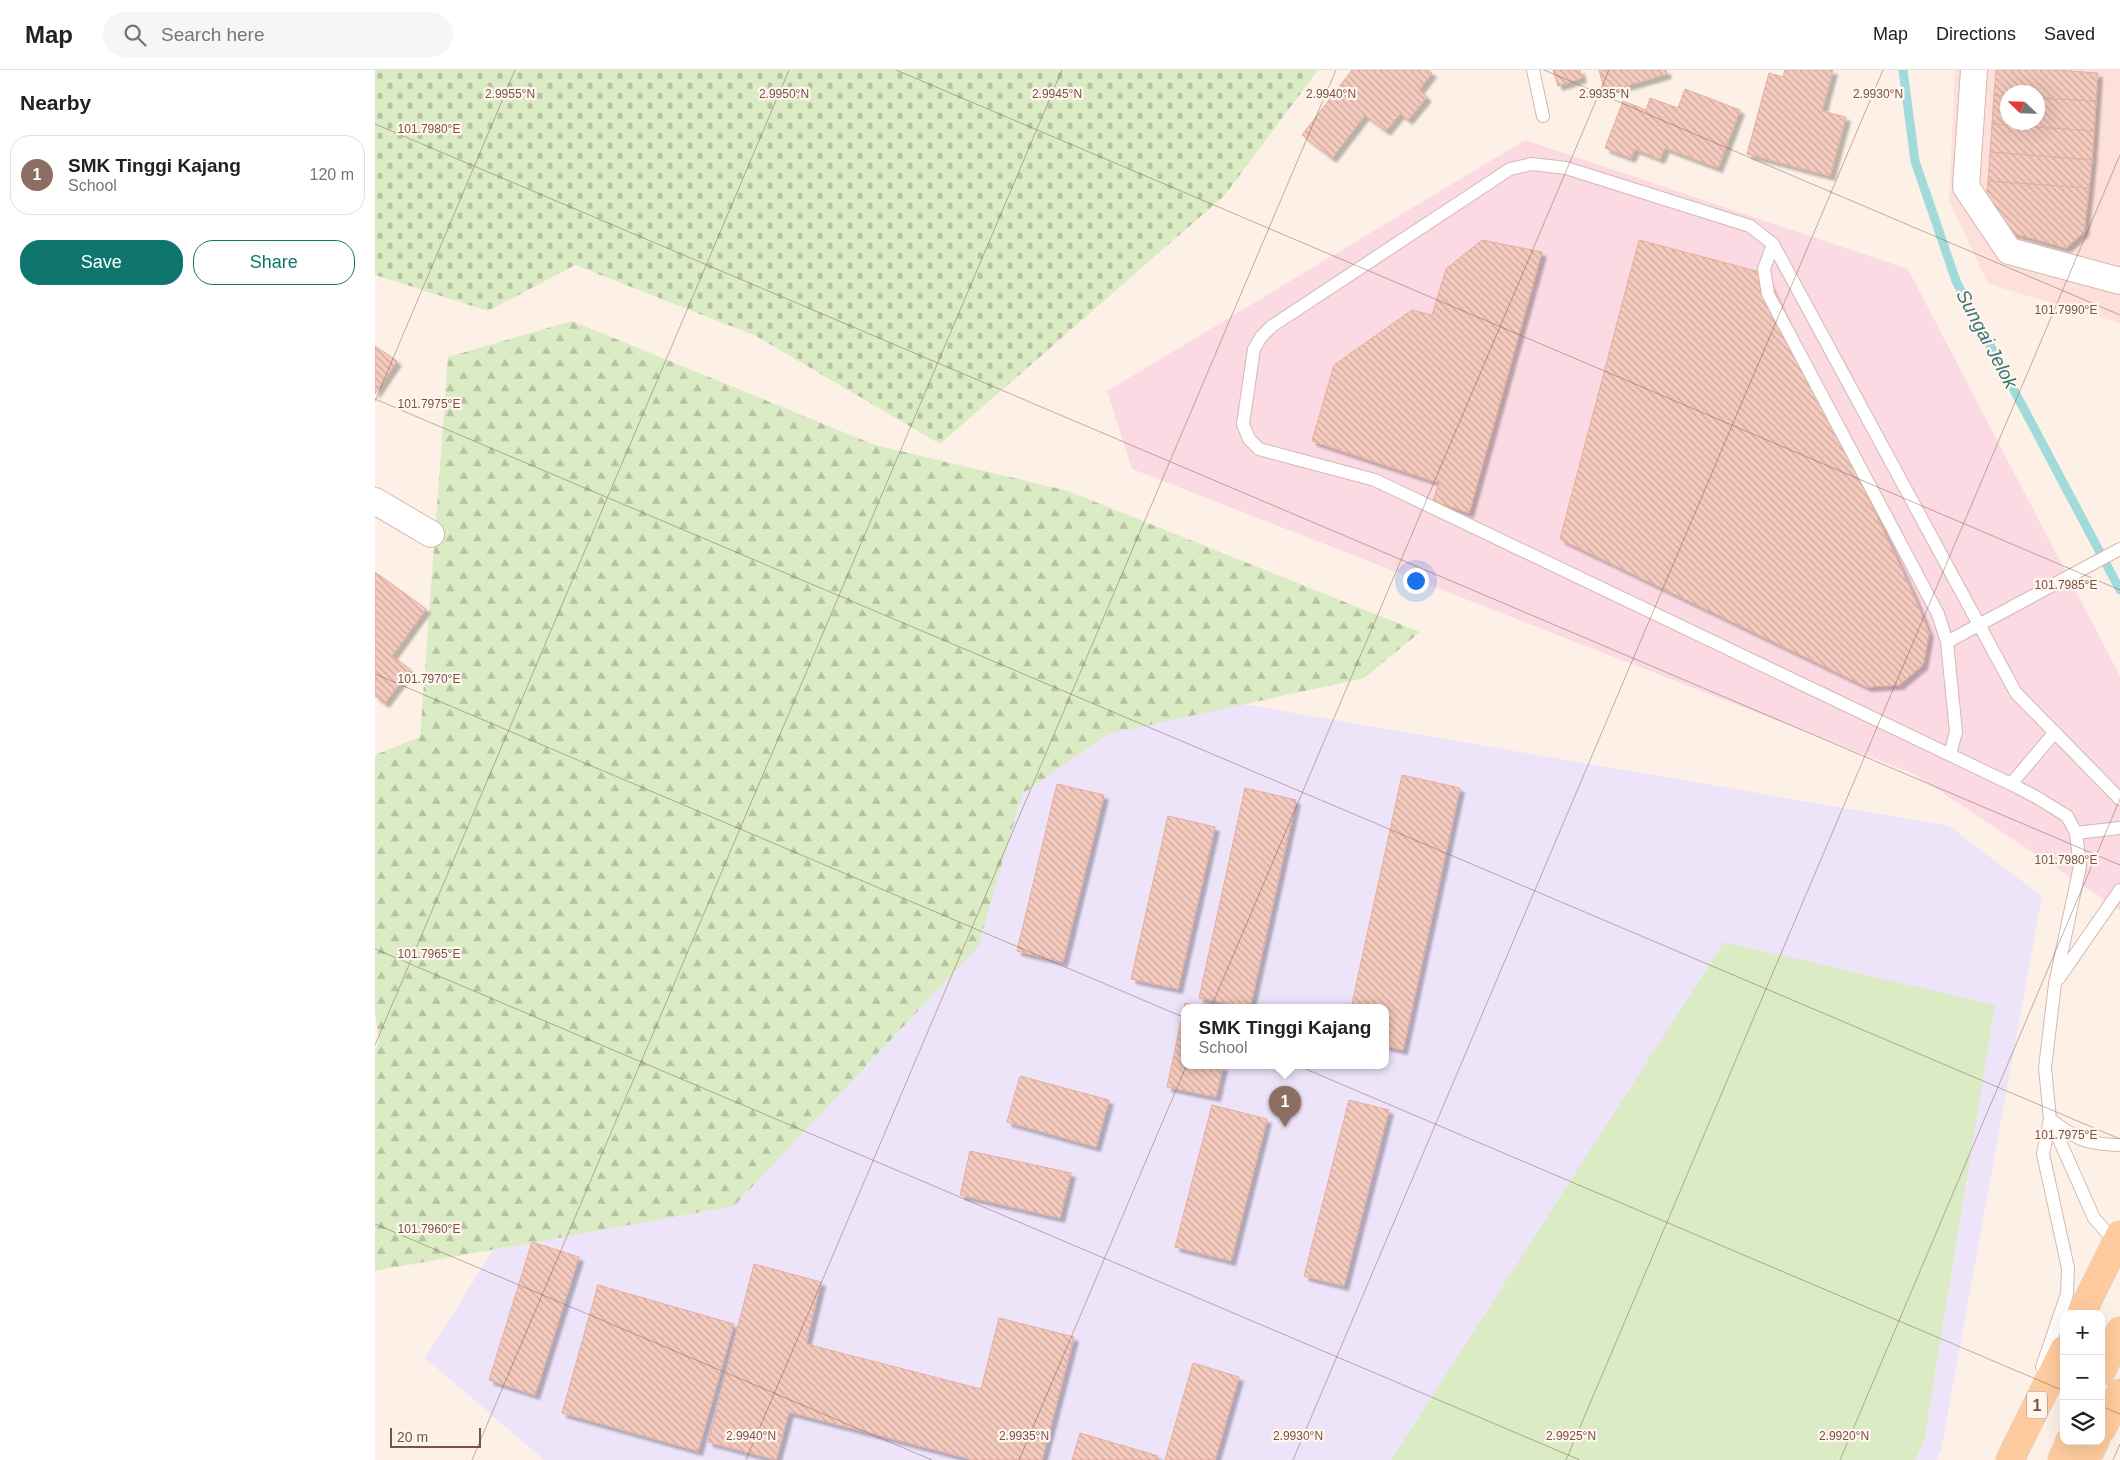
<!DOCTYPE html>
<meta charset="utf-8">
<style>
:root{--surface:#fff;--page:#f6f6f6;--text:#222;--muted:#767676;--line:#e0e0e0;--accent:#0f766e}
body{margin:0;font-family:Helvetica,sans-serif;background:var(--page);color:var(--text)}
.controls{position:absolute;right:15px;bottom:15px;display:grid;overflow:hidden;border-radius:10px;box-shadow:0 5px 20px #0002}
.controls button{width:45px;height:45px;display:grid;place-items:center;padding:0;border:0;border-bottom:1px solid var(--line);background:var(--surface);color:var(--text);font:25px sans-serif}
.compass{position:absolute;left:1625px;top:15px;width:45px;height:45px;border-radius:50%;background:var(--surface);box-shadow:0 5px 20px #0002;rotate:293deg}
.scale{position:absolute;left:15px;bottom:12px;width:91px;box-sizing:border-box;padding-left:5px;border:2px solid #79534a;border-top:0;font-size:14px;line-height:18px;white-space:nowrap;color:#79534a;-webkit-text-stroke:4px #fff6ee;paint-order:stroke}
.you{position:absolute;left:1040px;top:510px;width:18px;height:18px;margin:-12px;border:4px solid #fff;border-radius:50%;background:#1a73e8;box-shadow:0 0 0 8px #1a73e833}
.badge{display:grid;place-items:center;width:32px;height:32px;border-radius:50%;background:var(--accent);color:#fff;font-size:16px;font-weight:700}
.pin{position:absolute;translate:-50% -41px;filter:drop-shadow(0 1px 2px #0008)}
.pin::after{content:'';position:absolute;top:26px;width:18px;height:15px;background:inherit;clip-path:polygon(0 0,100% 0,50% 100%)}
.popup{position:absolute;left:806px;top:934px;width:208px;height:65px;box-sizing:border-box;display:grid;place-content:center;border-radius:10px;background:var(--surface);filter:drop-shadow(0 1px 4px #0005);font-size:16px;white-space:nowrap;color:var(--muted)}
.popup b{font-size:19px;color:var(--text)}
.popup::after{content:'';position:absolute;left:50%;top:100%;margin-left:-10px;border:10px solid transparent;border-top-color:var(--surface)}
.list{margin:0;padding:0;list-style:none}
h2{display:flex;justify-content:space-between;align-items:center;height:65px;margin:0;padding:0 20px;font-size:21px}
h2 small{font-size:16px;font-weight:400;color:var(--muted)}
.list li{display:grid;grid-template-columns:32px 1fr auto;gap:15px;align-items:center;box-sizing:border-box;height:80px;margin:0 10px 10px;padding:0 10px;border:1px solid var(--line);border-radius:20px}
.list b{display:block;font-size:19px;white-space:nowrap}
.list p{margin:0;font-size:16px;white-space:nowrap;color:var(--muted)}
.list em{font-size:16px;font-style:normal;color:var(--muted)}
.actions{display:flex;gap:10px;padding:15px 20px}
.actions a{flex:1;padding:11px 0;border:1px solid var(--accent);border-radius:20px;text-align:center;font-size:18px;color:var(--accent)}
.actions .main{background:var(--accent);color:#fff}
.icon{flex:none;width:28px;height:28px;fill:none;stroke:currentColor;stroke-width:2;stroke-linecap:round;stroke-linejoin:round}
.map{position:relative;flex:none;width:1745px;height:1390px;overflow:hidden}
header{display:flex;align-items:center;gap:30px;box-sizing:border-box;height:70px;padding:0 25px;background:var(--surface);border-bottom:1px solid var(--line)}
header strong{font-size:24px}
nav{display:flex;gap:28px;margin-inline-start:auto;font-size:18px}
.search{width:350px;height:45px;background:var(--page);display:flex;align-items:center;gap:12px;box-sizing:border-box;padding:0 18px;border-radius:28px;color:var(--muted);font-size:19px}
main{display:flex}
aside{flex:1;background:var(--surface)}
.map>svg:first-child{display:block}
.commercial{fill:#fee0db;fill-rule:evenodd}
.education{fill:#eee4fa;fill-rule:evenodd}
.medical{fill:#fcdae3}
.grass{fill:#dbecc4}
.forest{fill:url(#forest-firs)}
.cemetery{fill:url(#cemetery-stones)}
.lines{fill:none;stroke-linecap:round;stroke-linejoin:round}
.stream{stroke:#a0dada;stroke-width:9}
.building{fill:url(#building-back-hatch);stroke:#e7ae9d;filter:url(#shadow)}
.lane-casing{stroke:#d3b9af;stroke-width:14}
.street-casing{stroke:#d3b9af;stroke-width:28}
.primary-casing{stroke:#d9cfcc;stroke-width:29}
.lane{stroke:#fff;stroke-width:12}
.street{stroke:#fff;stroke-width:26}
.primary{stroke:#fecb9e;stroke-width:28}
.ticks{fill:none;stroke:#79534a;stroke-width:1;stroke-opacity:0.45}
.labels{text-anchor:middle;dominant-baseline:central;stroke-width:4.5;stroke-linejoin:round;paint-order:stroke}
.shield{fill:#fff6ee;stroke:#a1847b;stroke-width:1}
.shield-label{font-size:16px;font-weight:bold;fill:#79534a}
.water-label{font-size:19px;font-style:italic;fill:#3a7677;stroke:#fff6ee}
.ticks-label{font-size:12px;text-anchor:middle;fill:#79534a;stroke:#fff6ee;stroke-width:4.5;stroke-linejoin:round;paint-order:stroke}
</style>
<header>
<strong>Map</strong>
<div class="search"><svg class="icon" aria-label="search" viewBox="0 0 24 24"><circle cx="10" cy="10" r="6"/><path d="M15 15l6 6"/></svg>Search here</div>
<nav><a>Map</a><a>Directions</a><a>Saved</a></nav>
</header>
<main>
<aside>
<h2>Nearby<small></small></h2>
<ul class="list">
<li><span class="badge" style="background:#8d6e63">1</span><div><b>SMK Tinggi Kajang</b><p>School</p></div><em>120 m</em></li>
</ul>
<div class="actions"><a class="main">Save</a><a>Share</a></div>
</aside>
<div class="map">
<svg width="1745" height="1390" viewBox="0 0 1745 1390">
<defs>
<pattern id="forest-firs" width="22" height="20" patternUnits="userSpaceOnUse" patternTransform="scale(1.25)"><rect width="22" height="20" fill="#dbecc4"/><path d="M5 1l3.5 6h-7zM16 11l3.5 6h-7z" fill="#b6c2a1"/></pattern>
<pattern id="cemetery-stones" width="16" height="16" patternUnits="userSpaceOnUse" patternTransform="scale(1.25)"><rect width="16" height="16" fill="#dbecc4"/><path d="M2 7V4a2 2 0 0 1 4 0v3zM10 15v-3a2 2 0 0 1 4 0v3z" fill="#b6c2a1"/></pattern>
<pattern id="building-back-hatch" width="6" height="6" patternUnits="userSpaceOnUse" patternTransform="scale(1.25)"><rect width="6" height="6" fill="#f4cbbe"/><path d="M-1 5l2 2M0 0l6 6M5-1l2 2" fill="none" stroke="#caa79c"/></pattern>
<filter id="shadow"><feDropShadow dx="4.5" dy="4.5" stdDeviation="1" flood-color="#0004"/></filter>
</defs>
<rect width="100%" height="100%" fill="#fdf1e7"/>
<path class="commercial" d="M1580,0H1745V253L1613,214L1574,130ZM1632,22H1662V52H1632Z"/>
<path class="education" d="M503,571L1574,756L1667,826L1566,1381L1562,1390H169L50,1288ZM810,938H1010V996H810Z"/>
<path class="medical" d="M1150,70L1533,199L1745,606V840L1539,704L757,399L732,321Z"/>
<path class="grass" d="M1349,872L1620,935L1549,1371L1540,1390H1016Z"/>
<path class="forest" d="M197,251L500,375L693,421L1045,562L989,608L733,664L647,724L603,877L359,1136L0,1201V980L4,972L0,942V685L45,667L73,287Z"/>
<path class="cemetery" d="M0,0H943L849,126L565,374L381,266L200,195L113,241L0,205Z"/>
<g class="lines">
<path class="stream" d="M1528,0L1540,91L1581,211L1745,520"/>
</g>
<path class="building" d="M977,0H1053L1057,3L1044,20L1052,27L1033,50L1025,44L1011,61L990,45L957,88L927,65Z
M1178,0H1205L1207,8L1183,16Z
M1224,0H1291L1292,4L1230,22Z
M1410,0H1458L1447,41L1471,47L1455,106L1372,84L1394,3L1408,7Z
M1621,0H1682L1723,3L1721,31L1662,28V22H1632V26L1619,25Z
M1310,19L1365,40L1343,98L1290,78L1285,89L1260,79L1256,88L1230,78L1248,31L1271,40L1275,28L1303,38Z
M1619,25L1632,26V52H1662V28L1721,31L1719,61L1617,54Z
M1617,54L1719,61L1717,90L1615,82Z
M1615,82L1717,90L1714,118L1613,111Z
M1613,111L1714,118L1709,162L1691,178L1630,161L1611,132Z
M1107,170L1167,182L1094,443L1058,431L1064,413L937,371L959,295L1037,240L1057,245L1071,199Z
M1264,170L1389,203L1538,524L1554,563L1548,595L1524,615L1492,617L1185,469Z
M0,276L22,291L0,324Z
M0,502L51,539L17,586L35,599L10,633L0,626Z
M1027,705L1085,718L1028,980L1010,976V938H976Z
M682,714L729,725L688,892L642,881Z
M870,718L921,730L875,938L824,928Z
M793,746L840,757L803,919L756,909Z
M810,933L834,938H810V996H848L841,1027L792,1017Z
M645,1006L734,1030L721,1077L632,1052Z
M974,1030L1014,1040L969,1216L929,1206Z
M837,1035L892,1049L856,1191L800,1177Z
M595,1081L696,1103L685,1148L585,1125Z
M157,1172L204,1187L160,1325L114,1310Z
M379,1194L446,1212L431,1274L606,1319L624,1248L699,1267L667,1390H599L414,1342L401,1390L333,1372Z
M223,1215L359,1254L323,1381L187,1343Z
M818,1293L864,1307L840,1390H790Z
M705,1363L783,1386L782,1390H697Z"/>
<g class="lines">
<defs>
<path id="lane" d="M1158,0L1168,46
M1398,174L1389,199L1393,224L1563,544L1572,572L1581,662L1575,684
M1572,572L1745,479
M1636,714L1680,662
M1701,763L1745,758
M1684,908L1745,820
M1741,1173L1719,1148L1675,1049L1670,998L1680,914L1705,796L1701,763L1692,746L1661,727L1636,714L1000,410L884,379L874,369L868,354L879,279L886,267L897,256L1135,99L1157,94L1191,98L1375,156L1398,174L1641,623L1745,729
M1667,1297L1692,1224L1693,1198L1668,1084L1675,1049C1703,1070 1709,1074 1745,1075"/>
<path id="street" d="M1599,0L1591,117L1634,181L1745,211
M0,431L56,464"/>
<path id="primary" d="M1706,1244L1745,1165
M1726,1302L1745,1261
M1726,1360L1745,1323
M1635,1390L1689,1280
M1687,1390L1695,1371
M1711,1390L1720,1371"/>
</defs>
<use href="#lane" class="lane-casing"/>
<use href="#street" class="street-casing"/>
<use href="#primary" class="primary-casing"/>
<use href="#lane" class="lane"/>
<use href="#street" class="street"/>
<use href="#primary" class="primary"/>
</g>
<path class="ticks" d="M521,0L1745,520M1169,0L1745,245M0,54L1745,795M0,329L1745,1069M0,331L140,0M0,604L1689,1321M0,879L1205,1390M0,975L414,0M0,1154L557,1390M1726,1336L1745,1344M97,1390L687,0M371,1390L961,0M644,1390L1234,0M918,1390L1508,0M1191,1390L1745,85M1465,1390L1745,729M1738,1390L1745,1374"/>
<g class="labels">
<rect class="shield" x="1652" y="1321.5" width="20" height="27" rx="4"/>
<g class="shield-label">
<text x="1662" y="1335">1</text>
</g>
<g class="water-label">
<text transform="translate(1612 269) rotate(62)">Sungai Jelok</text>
</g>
</g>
<g class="ticks-label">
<text x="409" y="28">2.9950°N</text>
<text x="682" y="28">2.9945°N</text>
<text x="1229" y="28">2.9935°N</text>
<text x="1503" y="28">2.9930°N</text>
<text x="135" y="28">2.9955°N</text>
<text x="956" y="28">2.9940°N</text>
<text x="54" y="63">101.7980°E</text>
<text x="1691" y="244">101.7990°E</text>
<text x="54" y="338">101.7975°E</text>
<text x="1691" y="519">101.7985°E</text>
<text x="54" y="613">101.7970°E</text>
<text x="1691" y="794">101.7980°E</text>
<text x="54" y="888">101.7965°E</text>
<text x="1691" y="1069">101.7975°E</text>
<text x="54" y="1163">101.7960°E</text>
<text x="376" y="1370">2.9940°N</text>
<text x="649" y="1370">2.9935°N</text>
<text x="923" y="1370">2.9930°N</text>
<text x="1196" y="1370">2.9925°N</text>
<text x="1469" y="1370">2.9920°N</text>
</g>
</svg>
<div class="controls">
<button>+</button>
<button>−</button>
<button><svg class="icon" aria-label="layers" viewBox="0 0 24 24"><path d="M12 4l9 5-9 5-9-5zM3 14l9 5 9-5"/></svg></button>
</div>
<svg class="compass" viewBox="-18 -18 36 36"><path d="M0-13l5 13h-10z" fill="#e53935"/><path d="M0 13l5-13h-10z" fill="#767676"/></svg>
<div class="scale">20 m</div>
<div class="you"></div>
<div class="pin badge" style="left:910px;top:1057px;background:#8d6e63">1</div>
<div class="popup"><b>SMK Tinggi Kajang</b>School</div>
</div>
</main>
